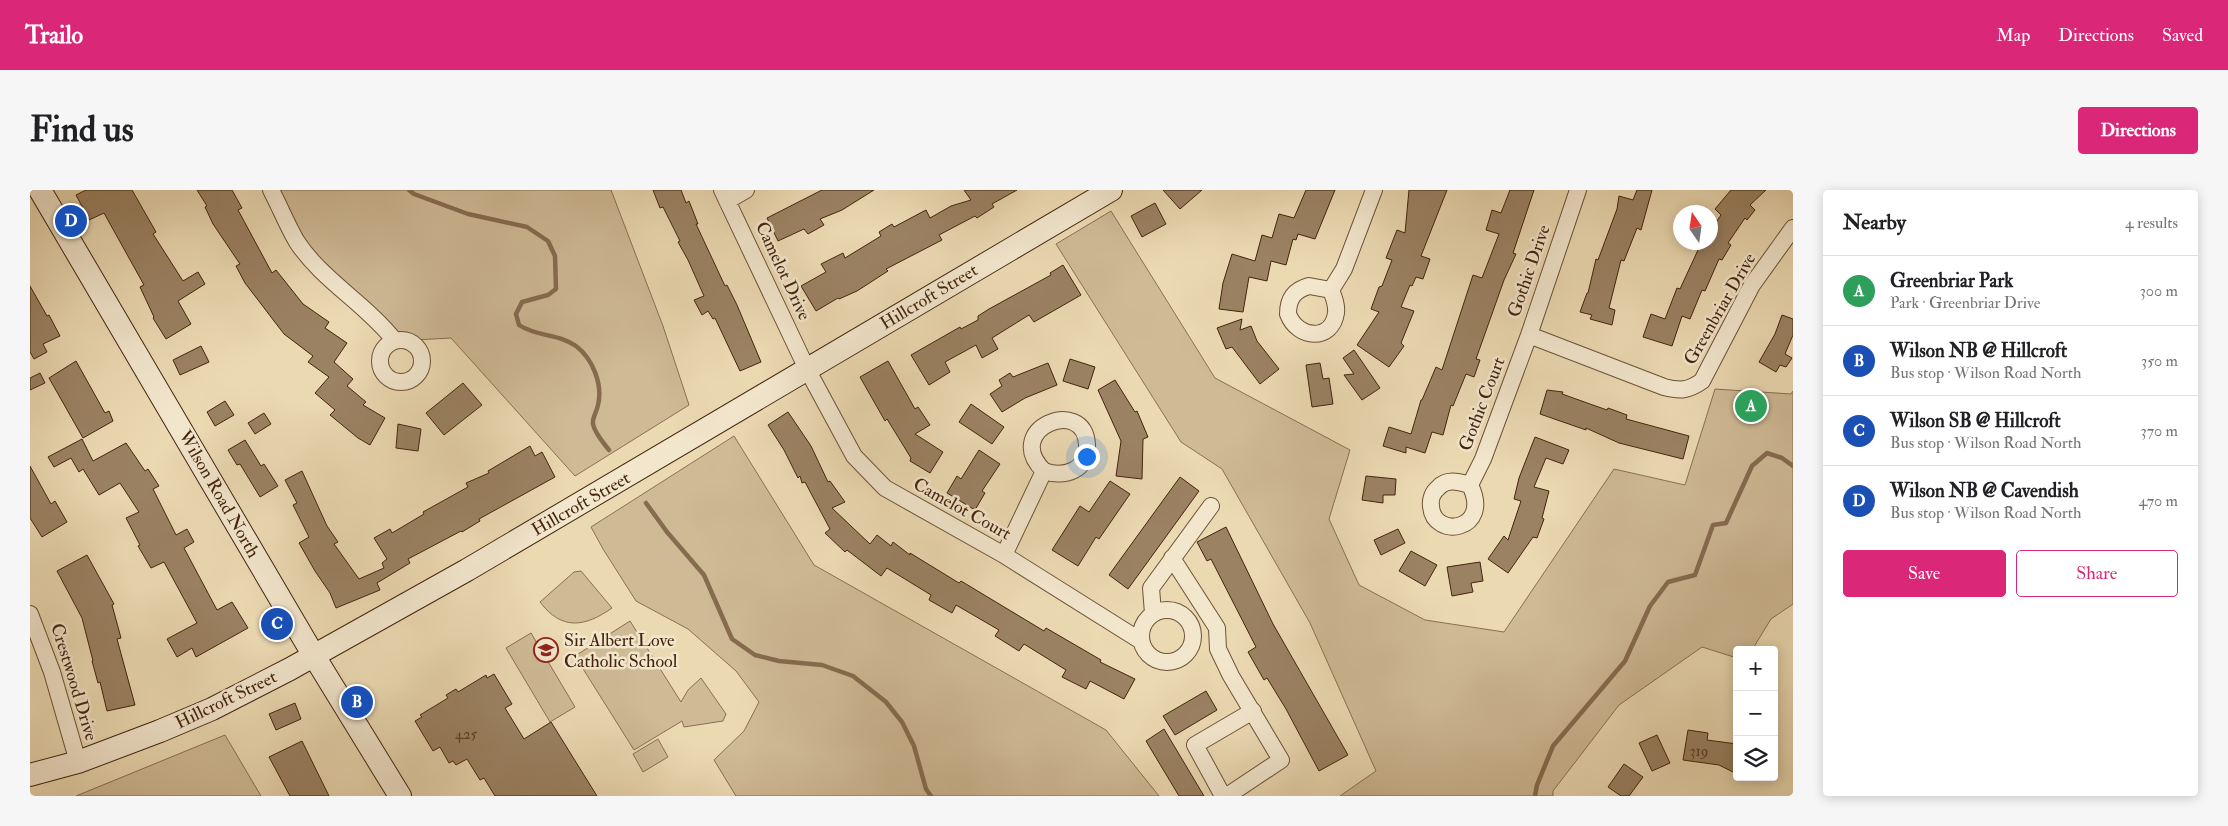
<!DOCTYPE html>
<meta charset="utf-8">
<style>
:root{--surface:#fff;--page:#f6f6f6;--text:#202124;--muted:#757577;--line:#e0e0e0;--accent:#db2777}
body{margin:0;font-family:"IM FELL Double Pica",serif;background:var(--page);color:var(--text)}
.controls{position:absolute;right:15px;bottom:15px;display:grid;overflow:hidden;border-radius:5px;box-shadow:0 2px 12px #0003}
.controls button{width:45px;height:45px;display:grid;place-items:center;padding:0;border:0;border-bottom:1px solid var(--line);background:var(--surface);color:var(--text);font:25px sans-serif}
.compass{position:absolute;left:1643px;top:15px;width:45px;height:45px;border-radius:50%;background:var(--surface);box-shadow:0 2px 12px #0003;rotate:347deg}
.you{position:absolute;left:1056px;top:266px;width:18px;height:18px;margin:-12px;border:4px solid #fff;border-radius:50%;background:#1a73e8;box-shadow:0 0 0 8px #1a73e833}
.badge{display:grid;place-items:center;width:32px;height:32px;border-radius:50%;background:var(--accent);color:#fff;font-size:16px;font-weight:700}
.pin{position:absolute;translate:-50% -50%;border:2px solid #fff;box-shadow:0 1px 5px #0006}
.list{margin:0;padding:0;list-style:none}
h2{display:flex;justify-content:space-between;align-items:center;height:65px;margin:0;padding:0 20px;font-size:21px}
h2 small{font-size:16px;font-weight:400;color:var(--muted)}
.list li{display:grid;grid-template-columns:32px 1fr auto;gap:15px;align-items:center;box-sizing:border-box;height:70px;padding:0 20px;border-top:1px solid var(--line)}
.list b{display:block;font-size:19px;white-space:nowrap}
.list p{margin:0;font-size:16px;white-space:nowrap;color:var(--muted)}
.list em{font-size:16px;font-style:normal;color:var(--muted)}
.actions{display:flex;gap:10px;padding:15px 20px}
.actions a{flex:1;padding:11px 0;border:1px solid var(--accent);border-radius:5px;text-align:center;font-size:18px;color:var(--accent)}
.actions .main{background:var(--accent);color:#fff}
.icon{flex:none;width:28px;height:28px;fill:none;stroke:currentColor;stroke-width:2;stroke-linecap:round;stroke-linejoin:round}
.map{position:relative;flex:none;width:1763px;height:606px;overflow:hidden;border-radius:5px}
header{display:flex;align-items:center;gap:30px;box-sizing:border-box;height:70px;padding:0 25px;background:var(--accent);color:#fff}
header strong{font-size:24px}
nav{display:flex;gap:28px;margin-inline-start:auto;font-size:18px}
.intro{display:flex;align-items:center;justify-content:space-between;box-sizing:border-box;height:120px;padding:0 30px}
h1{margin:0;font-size:35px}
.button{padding:12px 22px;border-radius:5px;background:var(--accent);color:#fff;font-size:18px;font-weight:700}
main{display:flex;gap:30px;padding:0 30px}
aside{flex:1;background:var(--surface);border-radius:5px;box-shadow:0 2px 12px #0003}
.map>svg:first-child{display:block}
.green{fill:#cfba96;stroke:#8a6f52}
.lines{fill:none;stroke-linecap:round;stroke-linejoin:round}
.stream{stroke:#866b4f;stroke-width:4.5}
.building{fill:#9b8263;stroke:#44240e}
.street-casing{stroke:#6e5137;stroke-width:18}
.secondary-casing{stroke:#44240e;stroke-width:24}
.street{stroke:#f2e6cd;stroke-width:16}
.secondary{stroke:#f2e6cd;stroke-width:22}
.labels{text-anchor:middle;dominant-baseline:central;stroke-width:5;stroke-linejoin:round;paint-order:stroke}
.number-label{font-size:15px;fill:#5a3c23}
.street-label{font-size:18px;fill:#44240e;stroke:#f2e6cd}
.poi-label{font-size:18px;fill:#44240e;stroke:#f2e6cd;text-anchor:start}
</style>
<header>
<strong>Trailo</strong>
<nav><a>Map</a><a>Directions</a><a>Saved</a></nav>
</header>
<div class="intro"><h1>Find us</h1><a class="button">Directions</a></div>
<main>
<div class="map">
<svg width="1763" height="606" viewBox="0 0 1763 606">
<rect width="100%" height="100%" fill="#ebd9b2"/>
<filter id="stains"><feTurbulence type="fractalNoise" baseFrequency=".004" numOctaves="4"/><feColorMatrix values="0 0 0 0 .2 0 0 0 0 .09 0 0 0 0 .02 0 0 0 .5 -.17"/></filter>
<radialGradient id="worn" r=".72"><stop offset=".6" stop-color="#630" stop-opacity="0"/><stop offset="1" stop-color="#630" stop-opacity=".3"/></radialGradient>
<path class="green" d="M241,0H581L633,136L659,215L545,286L421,148L365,151L268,52Z
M1081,21L1185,188L1320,260L1299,329L1329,395L1395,430L1474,442L1584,279L1655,295L1685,199L1761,204L1763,201V414L1741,429L1722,460H1707V468L1672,457L1589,515L1523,601V606H1310L1346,581L1280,433L1192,279L1151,252L1026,54Z
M704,246L784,375L1076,540L1129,606H706L684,570L714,541L729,512L706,481L658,439L606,411L573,359L561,337Z
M551,381L582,418C555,437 532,441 510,412L544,382Z
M600,431L651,512L658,500L671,488L696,524L693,531L654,537L652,531L604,560L545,466Z
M501,443L545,517L520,532L476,458Z
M195,545L231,606H46Z
M628,549L638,567L613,582L603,564Z"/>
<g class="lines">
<path class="stream" d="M379,0L384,4L438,24L497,37L518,51L525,66L526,99L518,105L492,112L486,124L489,135C507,147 530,144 546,156C563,169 573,195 568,215C567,221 562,228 563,234C565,244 573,252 579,260
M616,313L637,342L674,385L702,449L725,465L749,471L792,475L823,486L856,512L872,532L884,556L896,599L901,606
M1505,606L1507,595L1523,556L1595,471L1620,416L1638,392L1665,385L1683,335L1696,333L1722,276L1737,263L1752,268L1763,276"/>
</g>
<path class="building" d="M56,0H102L126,42L123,44L153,91L168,82L175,94L148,111L161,134L136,149L123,128L124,127L110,97L114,95L74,23L59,30L46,5Z
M167,0H202L212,18L208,20L242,83L246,80L273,114L299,132L295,138L317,153L304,172L323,189L317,196L336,212L333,215L355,228L340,255L328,248L300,225L305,220L285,203L299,187L278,172L283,166L254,144L215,93L206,76L210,74L183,34L175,17L177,16Z
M623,0H651L656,13L659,11L668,34H666L695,96L697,95L707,115L731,172L710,181L685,128L683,129L678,121L672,125L664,110L674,106L658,70L648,52L650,51L633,17L630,18Z
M792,0H844L812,20L790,29L794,35L778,44L774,39L748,51L737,28Z
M934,0H987L962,14L964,17L947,28L945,26L909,45L912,50L856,79L858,81L827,101L809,109L808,108L786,121L771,96L796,82L791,74L813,63L815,68L851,46L849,42L862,34L864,37L896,20L900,28L921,16L941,10Z
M1133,0H1172L1150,19Z
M1276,0H1305L1285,49L1268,44L1266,50L1263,49L1256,75L1241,71L1237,91L1219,87L1213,122L1189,119L1193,93L1202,64L1225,71L1232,45L1242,48L1249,24L1264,28Z
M1379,0H1417L1391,66L1400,69L1393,89L1386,87L1382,96L1380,95L1371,117L1384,121L1371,153L1374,156L1359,177L1327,155L1349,122L1341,119L1349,97L1352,96L1362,70L1356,68L1367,40L1375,43Z
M1480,0H1504L1483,63L1486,64L1474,90L1446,169L1450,170L1444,187L1436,184L1423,216L1421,215L1413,245L1402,242L1395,263L1376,257V263L1353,256L1359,237L1381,244L1391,210H1392L1406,177L1412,180L1443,85L1452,88L1469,44L1456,40L1462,20L1471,23Z
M1607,0H1622L1611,40L1607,38L1594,71L1591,70L1579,118L1585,120L1582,135L1560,129L1562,125L1550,122L1557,103H1558L1566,69L1568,70L1587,19L1589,6L1603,10Z
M1701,0H1736L1720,15L1725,20L1717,30L1715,28L1698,53L1701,55L1692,70L1689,69L1675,101L1672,100L1660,129L1652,126L1642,156L1613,147L1621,124L1635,129L1647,98L1650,99L1668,60L1673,52H1680V41L1691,25L1685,19Z
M1125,13L1136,34L1112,47L1101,26Z
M1033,75L1051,105L1004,132L999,125L962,148L968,159L952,168L946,155L915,172L920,182L899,195L881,165L930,137L931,139L948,130V126L959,119L1021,85L1020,83Z
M0,96L17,126L19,125L30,146L13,154L17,162L4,169L0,162Z
M1752,125L1763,129V145L1755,164L1762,168L1756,177L1750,175L1746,182L1729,172L1745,144Z
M1212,129L1210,140L1221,136L1227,151L1249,179L1230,194L1202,157L1196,159L1187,138Z
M171,156L179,172L150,185L143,170Z
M1324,160L1350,198L1332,210L1314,185L1324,184L1313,168Z
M1040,169L1065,177L1058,199L1033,191Z
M46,171L75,223L79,221L83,231L53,248L19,188Z
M858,171L885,219L888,217L900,235L885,244L913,262L900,283L880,271L881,268L857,229L855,231L830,187Z
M1018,173L1027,195L995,208L972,222L960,204L972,196L969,190L980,183L983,187Z
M1290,173L1293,189L1299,188L1303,214L1282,217L1276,175Z
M10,183L15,193L0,200V188Z
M1085,190L1105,222L1107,221L1118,247L1113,249L1112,289L1086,286L1091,251L1068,200Z
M433,193L452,215L414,245L396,223Z
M1517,200L1533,202L1532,204L1577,220L1578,218L1597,225L1596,229L1659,246L1653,269L1589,253L1556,238V240L1510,224Z
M195,211L204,225L185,236L177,222Z
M941,214L974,237L962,254L929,232Z
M758,222L781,256L798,292L800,291L815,312L802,318L840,354L847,345L861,356L863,352L880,365V363L929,393L931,391L1014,441L1016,438L1071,470L1070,472L1105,489L1094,509L1060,491L1056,499L1032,487L1036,480L994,454L989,461L965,446L969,440L926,415L922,423L899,410L901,405L857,378L851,386L817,360L815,362L795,343L800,339L775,292L772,293L770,286L768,288L754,260L738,235Z
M234,223L241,234L225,244L218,233Z
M368,234L391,239L388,261L366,258Z
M1505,247L1539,260L1533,274L1516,268L1504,297L1519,301L1512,328L1514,329L1507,348L1503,347L1478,383L1458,369L1474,346L1478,350L1491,311L1484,309L1489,288Z
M52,249L63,271L96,253L115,281L118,279L129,296L123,299L146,345L157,339L164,352L154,358L187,420L202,412L218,438L166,467L162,458L147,467L137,449L167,433L134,372L121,378L108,356L110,355L96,328L109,322L90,293L69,305L53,279L49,282L41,268L24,277L18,267Z
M215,250L231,276L234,274L248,296L230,307L210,274L207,275L198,260Z
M500,256L505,266L512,262L525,287L449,329L450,331L432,342L431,341L378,369L380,373L347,393L350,400L306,418L300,403L285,381L269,353L279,347L263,315L267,313L255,290L272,281L297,336L308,352L304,354L329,389L354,378L352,373L357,369L344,348L360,339L362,343L394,324L393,322L438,297L436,293L459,283L458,281Z
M949,260L970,274L952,301L955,303L945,320L917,303L927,286L931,289Z
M0,276L21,314L25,311L37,332L12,347L0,328Z
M1336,286L1366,289L1365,305H1353V313L1332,310Z
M1150,287L1169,301L1098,399L1079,385Z
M1080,291L1100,304L1069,349L1066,347L1048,376L1022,360L1050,316L1059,322Z
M1196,337L1243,434L1318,565L1289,581L1256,519L1237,488L1234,490L1218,462L1226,457L1181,369L1177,371L1167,352Z
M1368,339L1375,353L1351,365L1344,350Z
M1381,361L1407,375L1395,396L1369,381Z
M57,365L84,414L82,415L91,448L87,449L105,515L77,521L70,492L68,493L62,471H63L52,428L27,381Z
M1450,372L1453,391L1441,393L1443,402L1422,406L1417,377Z
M464,484L482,514L475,518L494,549L521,532L567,606H465L454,588L450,590L437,569L426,575L423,571L419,573L410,557L403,561L385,531L392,527L390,525L418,508L416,505L426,499L428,502L456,485L457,488Z
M1176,501L1187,520L1145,545L1133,526Z
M265,513L271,529L246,540L239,524Z
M1134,539L1174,606H1149L1116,551Z
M1658,540L1678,543L1677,550L1707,554V584L1689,575L1653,570Z
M1627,545L1640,573L1622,581L1609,553Z
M272,551L299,606H260L239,567Z
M1594,574L1613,587L1599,606H1591L1578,597Z"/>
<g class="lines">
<defs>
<path id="street" d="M241,0C250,17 257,35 267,52C292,90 336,114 365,151
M692,0L777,179L824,266L855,298L974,365L1111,451
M697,11L716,0
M1279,96L1301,100C1304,108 1307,115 1306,123C1302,151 1268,150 1258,124C1258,109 1264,100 1279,96Z
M1301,100L1314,79L1344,0
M1499,145L1634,197C1650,201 1658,201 1672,191L1722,95L1763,38
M350 171a21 21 0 1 1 42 0a21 21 0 1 1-42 0Z
M1440,295C1463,341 1403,350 1401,316C1400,309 1403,302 1408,298C1417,288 1429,292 1440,295L1453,269L1499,145L1548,0
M974,365L1014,281C971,239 1055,205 1057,255C1059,281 1033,288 1014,281
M1142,368L1187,438L1188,459L1201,486L1251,570L1197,606
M1111 446a26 26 0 1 1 52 0a26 26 0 1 1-52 0Z
M1123,423L1121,398L1181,316
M0,424L22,482L48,572
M1193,606L1165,555L1223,521"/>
<path id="secondary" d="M10,0L284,466L370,606
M0,585L48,572L130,541L182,519L260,479L437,380L1081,0"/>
</defs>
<use href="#street" class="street-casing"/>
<use href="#secondary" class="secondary-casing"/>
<use href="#street" class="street"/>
<use href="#secondary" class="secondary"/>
</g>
<defs>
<symbol id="school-ring" viewBox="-11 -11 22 22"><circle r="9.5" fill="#f2e6cd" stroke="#8f2418" stroke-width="1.5"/><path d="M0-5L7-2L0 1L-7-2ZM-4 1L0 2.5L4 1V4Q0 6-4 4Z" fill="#8f2418"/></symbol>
</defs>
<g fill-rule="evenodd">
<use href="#school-ring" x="502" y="446" width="28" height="28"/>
</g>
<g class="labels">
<g class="number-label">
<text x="436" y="544">425</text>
<text x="1669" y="561">319</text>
</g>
<g class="street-label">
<text transform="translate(753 81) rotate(65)">Camelot Drive</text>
<text transform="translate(1499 81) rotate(-71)">Gothic Drive</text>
<text transform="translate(899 107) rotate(-31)">Hillcroft Street</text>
<text transform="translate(1690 119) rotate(-60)">Greenbriar Drive</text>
<text transform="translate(1452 214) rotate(-69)">Gothic Court</text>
<text transform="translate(189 304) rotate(60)">Wilson Road North</text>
<text transform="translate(551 314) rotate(-30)">Hillcroft Street</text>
<text transform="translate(932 319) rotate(29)">Camelot Court</text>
<text transform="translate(44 492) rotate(73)">Crestwood Drive</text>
<text transform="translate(196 510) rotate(-26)">Hillcroft Street</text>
</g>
<g class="poi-label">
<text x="534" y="450">Sir Albert Love<tspan x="534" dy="21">Catholic School</tspan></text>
</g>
</g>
<rect width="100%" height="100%" filter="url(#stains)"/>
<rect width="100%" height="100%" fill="url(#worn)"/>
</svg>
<div class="controls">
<button>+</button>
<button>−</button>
<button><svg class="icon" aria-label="layers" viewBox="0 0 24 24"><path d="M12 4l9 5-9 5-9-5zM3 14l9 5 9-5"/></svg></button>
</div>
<svg class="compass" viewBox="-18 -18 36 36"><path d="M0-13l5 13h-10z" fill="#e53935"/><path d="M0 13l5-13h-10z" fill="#757577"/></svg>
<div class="you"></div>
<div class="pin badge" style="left:1721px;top:216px;background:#2e9e5b">A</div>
<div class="pin badge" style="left:327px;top:512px;background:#1a4fb4">B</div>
<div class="pin badge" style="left:247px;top:434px;background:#1a4fb4">C</div>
<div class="pin badge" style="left:41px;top:31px;background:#1a4fb4">D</div>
</div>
<aside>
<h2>Nearby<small>4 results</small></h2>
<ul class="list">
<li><span class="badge" style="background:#2e9e5b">A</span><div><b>Greenbriar Park</b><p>Park · Greenbriar Drive</p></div><em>300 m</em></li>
<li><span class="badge" style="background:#1a4fb4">B</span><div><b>Wilson NB @ Hillcroft</b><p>Bus stop · Wilson Road North</p></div><em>350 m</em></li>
<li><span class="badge" style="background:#1a4fb4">C</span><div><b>Wilson SB @ Hillcroft</b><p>Bus stop · Wilson Road North</p></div><em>370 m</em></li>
<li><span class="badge" style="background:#1a4fb4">D</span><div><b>Wilson NB @ Cavendish</b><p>Bus stop · Wilson Road North</p></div><em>470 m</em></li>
</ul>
<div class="actions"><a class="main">Save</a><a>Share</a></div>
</aside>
</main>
